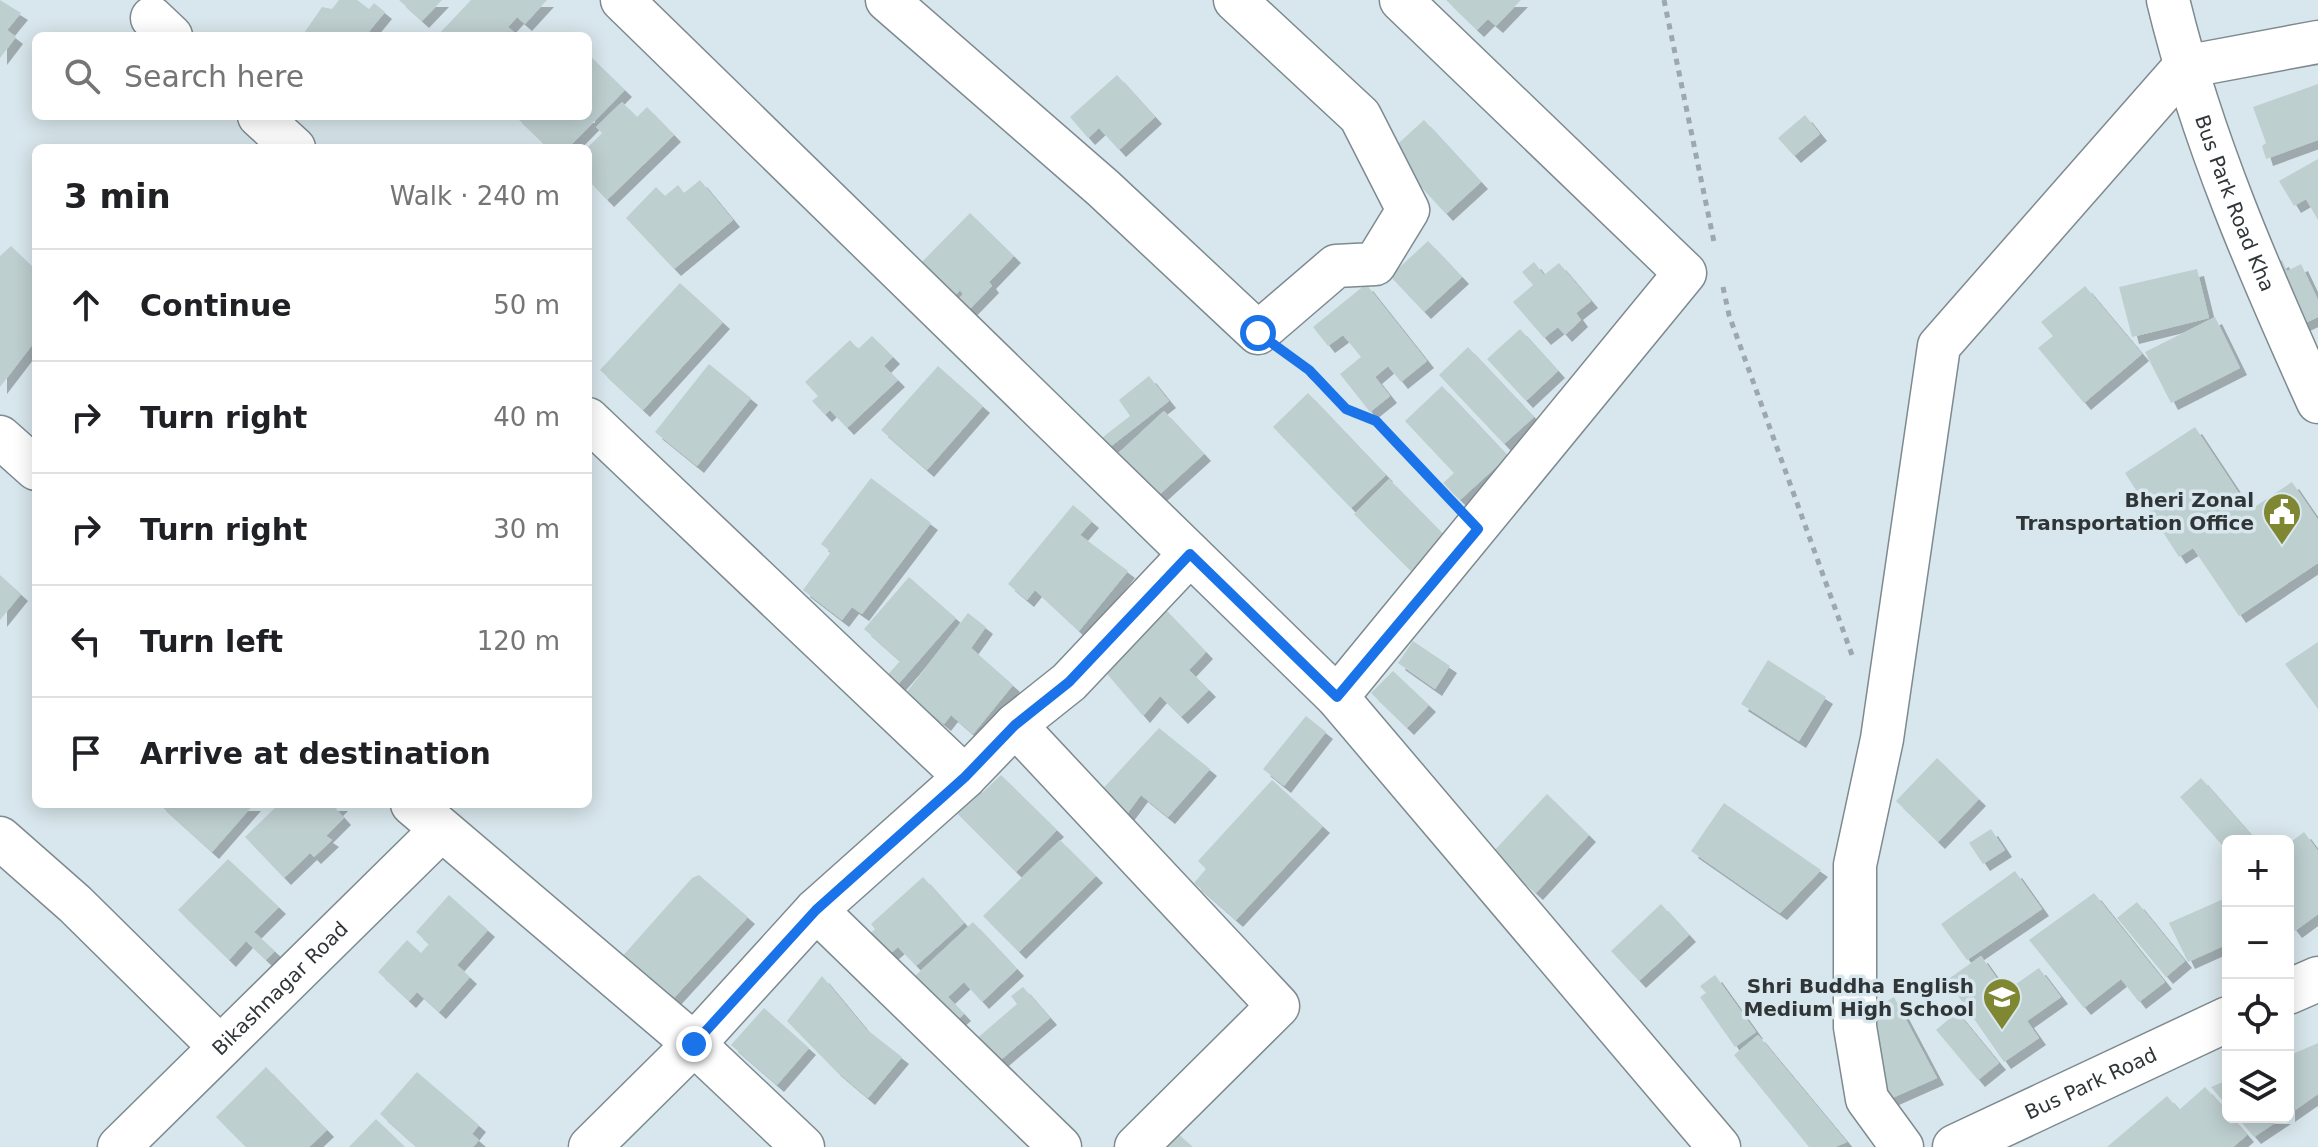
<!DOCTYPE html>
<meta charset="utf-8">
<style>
:root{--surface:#fff;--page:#f6f6f6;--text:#202124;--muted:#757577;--line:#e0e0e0}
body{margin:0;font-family:"DejaVu Sans",sans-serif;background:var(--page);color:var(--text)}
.controls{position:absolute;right:24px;bottom:24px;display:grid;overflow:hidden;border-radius:12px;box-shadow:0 4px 20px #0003}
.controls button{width:72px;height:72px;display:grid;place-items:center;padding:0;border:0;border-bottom:2px solid var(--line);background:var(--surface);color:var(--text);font:40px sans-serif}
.stop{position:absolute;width:24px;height:24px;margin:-18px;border:6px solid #1a73e8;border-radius:50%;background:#fff}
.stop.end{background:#1a73e8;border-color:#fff;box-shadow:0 2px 8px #0008}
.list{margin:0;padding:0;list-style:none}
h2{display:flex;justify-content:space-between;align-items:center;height:104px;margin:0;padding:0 32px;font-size:34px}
h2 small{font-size:26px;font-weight:400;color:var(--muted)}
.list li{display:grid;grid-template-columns:52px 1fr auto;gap:24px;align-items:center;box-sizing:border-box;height:112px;padding:0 32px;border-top:2px solid var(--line)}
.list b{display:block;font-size:30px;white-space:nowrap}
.list em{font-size:26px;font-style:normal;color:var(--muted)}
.icon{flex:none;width:44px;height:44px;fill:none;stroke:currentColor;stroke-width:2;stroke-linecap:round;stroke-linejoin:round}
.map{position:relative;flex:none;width:2318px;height:1147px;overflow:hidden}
.search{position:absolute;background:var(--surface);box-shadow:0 4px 20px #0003;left:32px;top:32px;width:560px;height:88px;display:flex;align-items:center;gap:20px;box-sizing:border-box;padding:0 28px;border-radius:12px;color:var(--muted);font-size:30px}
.panel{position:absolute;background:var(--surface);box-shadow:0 4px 20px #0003;left:32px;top:144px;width:560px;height:664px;border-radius:12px}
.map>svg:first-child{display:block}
.building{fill:#becfd0;filter:url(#shadow)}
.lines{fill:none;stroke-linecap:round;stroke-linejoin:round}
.minor-casing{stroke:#7d8a90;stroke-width:45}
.major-casing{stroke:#7d8a90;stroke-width:47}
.path{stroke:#9ca8ad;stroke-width:5;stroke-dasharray:6 6;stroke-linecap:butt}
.minor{stroke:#fff;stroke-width:42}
.major{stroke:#fff;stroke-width:44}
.route{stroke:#1a73e8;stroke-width:10}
.labels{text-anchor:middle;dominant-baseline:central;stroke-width:7;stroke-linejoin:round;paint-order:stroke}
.street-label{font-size:20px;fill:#303538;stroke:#d8e7ed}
.poi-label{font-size:20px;font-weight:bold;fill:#303538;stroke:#d8e7ed;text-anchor:end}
</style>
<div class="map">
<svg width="2318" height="1147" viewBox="0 0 2318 1147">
<defs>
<filter id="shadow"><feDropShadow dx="7" dy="7" stdDeviation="0" flood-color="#0004"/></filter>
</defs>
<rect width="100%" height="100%" fill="#d8e7ed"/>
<path class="building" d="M0,0L21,13L7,30L16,37L0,58Z
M339,0H357L369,9L374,3L385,12L367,34L370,36H302L322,7L332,9Z
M399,0H442L422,21Z
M471,0H547L525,24L517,17L508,27L518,36H493L489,32L485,36H437Z
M1446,0H1521L1496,26L1488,19L1477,30Z
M588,54L625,90L568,148H548L515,116H588Z
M1117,75L1155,117L1119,150L1099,128L1088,138L1070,117Z
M2318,84V140L2266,159L2262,146L2266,143L2253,107Z
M622,102L637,117L647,107L674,135L607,200L588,180V147L602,133L596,127Z
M1805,115L1820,134L1794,156L1778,138Z
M1424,120L1481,182L1446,214L1389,152Z
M2318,159V220L2306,199L2294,206L2279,181Z
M700,180L733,220L674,269L626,218L656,187L665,196L678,185L684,193Z
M970,213L1014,256L989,282L992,286L959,320L949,309L963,294L960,290L951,300L917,267Z
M1428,241L1462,277L1424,312L1390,276Z
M11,246L36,270V340L0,387V256Z
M2282,260L2287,271L2301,264L2318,300V317L2292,329L2263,269Z
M1534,262L1544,275L1559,263L1591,301L1576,313L1581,320L1565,335L1558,327L1544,338L1513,302L1533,285L1522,272Z
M2197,269L2209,318L2132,337L2119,287Z
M680,283L723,322L643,410L600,370Z
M1366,284L1427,361L1401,382L1388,366L1375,377L1390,396L1370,412L1340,374L1361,357L1343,335L1328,346L1313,327Z
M2085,286L2142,354L2084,403L2038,348L2053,336L2041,322Z
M2215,317L2240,368L2171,403L2145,352Z
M1520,329L1558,371L1526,401L1487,359Z
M872,336L893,357L884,366L898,380L847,428L830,410L825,415L812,401L818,396L805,382L850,340L858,349Z
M1468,347L1534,417L1504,444L1439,375Z
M709,364L751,398L697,466L655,432Z
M938,366L983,406L927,470L881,430Z
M1149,376L1169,401L1101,454L1094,444L1130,416L1119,400Z
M1442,386L1508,456L1460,500L1443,483L1454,473L1405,421Z
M1308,393L1386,475L1351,508L1273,427Z
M1164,411L1204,454L1149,504L1110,461Z
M2195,427L2250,510L2292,482L2318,520V563L2239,616L2193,548L2179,557L2125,473Z
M871,478L931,523L862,614L852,607L842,620L803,590L831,552L821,544Z
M1389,479L1452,543L1417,577L1354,514Z
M1073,505L1092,521L1080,535L1128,571L1079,631L1035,590L1027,600L1008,584Z
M0,575L21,594L0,620Z
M909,577L956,618L894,689L883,680L900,661L864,629Z
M1158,602L1206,652L1189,670L1209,690L1181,717L1160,696L1143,716L1102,668Z
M968,613L986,627L971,648L1013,685L973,734L951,715L944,724L906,693Z
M1413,641L1450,666L1435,689L1398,663Z
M2318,642V709L2285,664Z
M1768,660L1826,697L1799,741L1741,704Z
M1393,671L1429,705L1407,728L1371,693Z
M1306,716L1326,732L1284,786L1263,769Z
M1159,728L1210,769L1168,817L1141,795L1124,818L1098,794Z
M1937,758L1979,799L1938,842L1896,801Z
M1001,775L1057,830L1016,872L949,805L976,787L982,793Z
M2201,778L2253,837L2249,841H2228V852L2180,797Z
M1272,780L1323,826L1236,920L1194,883L1206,869L1198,861Z
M1547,794L1589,835L1536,893L1512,871L1508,875L1493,852Z
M1724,803L1821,870L1780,913L1691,851Z
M159,804H254L212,852Z
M279,804H341L336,809L344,818L326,836L332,840L314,857L310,853L284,878L245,837Z
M1991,829L2005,850L1983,864L1969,843Z
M2304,832L2318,851V914L2295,931L2288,922V844Z
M1060,840L1096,876L1019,952L983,916Z
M228,859L279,907L254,932L275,951L266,960L246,941L229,960L178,910Z
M2015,871L2042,909L1967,960L1941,924Z
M699,875L748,917L661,1012L612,968L692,878Z
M923,877L964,923L916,966L898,947L885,958L867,937L875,929L871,924Z
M2094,893L2165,982L2139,1002L2121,979L2084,1008L2029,940Z
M449,895L488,930L457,965L470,977L439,1012L417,992L409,1001L378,972L407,940L421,953L429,944L416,932Z
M2228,897V944L2188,962L2169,923Z
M2137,902L2185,961L2166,977L2117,918Z
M1661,904L1689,935L1639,981L1611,951Z
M973,922L1017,969L982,1002L964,982L948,997L964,1014L956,1021L915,976Z
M1981,956L2006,991L2039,968L2061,997L2027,1021L2039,1038L2004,1062L1947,980Z
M1715,975L1756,1032L1735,1047L1700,997L1706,993L1700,986Z
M822,976L866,1029L902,1057L868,1098L835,1070L787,1021Z
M1023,987L1050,1018L996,1064L975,1040L1017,1004L1011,996Z
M1894,997L1937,1078L1881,1103L1866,1014Z
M764,1008L809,1048L777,1085L731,1045Z
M1957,1012L1999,1063L1978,1080L1936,1030Z
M1758,1035L1847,1142L1835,1147H1809L1734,1055Z
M2318,1043V1094L2288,1115V1056Z
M266,1067L327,1130L309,1147H246L216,1117Z
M417,1072L479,1125L472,1134L479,1140L473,1147H417L380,1114Z
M2228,1080V1107L2211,1087Z
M2205,1087L2247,1135L2233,1147H2107L2167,1096L2179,1110Z
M2237,1117H2284L2254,1137Z
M376,1119L405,1147H349Z
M1176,1132L1193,1147H1163Z"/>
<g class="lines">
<defs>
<g id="minor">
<path d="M622,0L1337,697L1719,1147"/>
<path d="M887,0L1103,188L1258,333L1336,266L1375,264L1408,210L1360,116L1235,0"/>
<path id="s1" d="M2168,0C2202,141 2259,271 2318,402"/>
<path d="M152,18L171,36"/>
<path d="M259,116L294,148"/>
<path d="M588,419L965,777L816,910L694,1044L590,1147"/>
<path d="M0,437L36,469"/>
<path d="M1337,697L1685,273L1401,0"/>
<path d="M1015,725L1278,1006L1136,1147"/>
<path d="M965,777L1015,725L1069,682L1190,554"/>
<path d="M412,804L694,1044L803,1147"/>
<path d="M0,838L75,904L220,1047"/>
<path d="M816,910L1060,1147"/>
<path id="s2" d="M119,1147L441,830"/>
<path d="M1902,1147L1867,1099L1855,1027V865L1882,739L1939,346L2184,67L2318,42"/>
</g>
<g id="major">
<path d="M2288,992L2318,979"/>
<path id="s3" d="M1955,1147L2228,1019"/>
</g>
</defs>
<use href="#minor" class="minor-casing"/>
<use href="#major" class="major-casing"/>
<path class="path" d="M1664,0L1714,242
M1723,287L1729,315L1852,655
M1292,358L1346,409L1376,421L1450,499"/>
<use href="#minor" class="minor"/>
<use href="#major" class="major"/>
</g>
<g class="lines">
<path class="route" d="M694,1044L816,910L965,777L1015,725L1069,682L1190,554L1337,697L1478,529L1376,421L1346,409L1309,370L1258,333"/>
</g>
<defs>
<symbol id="civic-pin" viewBox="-11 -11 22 30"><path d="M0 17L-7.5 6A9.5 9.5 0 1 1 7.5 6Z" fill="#808732" stroke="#d8e7ed"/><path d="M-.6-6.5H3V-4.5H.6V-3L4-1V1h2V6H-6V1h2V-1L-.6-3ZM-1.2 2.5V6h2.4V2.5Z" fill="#fff"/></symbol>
<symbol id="school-pin" viewBox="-11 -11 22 30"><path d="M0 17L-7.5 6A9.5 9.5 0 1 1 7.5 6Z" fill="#808732" stroke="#d8e7ed"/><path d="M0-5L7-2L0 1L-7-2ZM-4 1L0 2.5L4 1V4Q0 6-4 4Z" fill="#fff"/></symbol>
</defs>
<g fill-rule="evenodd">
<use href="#civic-pin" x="2260" y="490" width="44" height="60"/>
<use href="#school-pin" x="1980" y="975" width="44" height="60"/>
</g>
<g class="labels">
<g class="street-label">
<text stroke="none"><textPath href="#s1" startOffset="214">Bus Park Road Kha</textPath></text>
<text stroke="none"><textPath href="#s2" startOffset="226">Bikashnagar Road</textPath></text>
<text stroke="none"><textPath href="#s3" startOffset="150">Bus Park Road</textPath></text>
</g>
<g class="poi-label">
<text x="2254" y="500">Bheri Zonal<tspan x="2254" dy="23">Transportation Office</tspan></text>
<text x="1974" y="986">Shri Buddha English<tspan x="1974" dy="23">Medium High School</tspan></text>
</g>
</g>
</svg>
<div class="controls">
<button>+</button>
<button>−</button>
<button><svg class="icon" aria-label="locate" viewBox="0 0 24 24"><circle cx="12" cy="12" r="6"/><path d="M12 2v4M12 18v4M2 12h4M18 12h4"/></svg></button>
<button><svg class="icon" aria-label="layers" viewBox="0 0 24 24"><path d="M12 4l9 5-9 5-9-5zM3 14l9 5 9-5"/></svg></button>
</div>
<div class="stop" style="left:1258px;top:333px"></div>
<div class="stop end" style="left:694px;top:1044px"></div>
<div class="search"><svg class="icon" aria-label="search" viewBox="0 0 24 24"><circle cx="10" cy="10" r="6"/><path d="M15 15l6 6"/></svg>Search here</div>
<section class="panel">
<h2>3 min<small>Walk · 240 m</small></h2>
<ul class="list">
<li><svg class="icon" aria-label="ahead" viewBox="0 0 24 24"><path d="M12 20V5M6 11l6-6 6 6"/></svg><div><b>Continue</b></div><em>50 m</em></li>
<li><svg class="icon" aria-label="right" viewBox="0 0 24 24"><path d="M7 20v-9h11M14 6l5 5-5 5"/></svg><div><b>Turn right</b></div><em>40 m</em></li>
<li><svg class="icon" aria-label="right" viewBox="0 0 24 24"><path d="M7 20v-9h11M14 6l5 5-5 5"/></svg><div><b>Turn right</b></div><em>30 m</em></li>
<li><svg class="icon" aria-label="left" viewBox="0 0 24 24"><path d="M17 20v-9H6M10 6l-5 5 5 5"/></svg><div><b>Turn left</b></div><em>120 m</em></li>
<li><svg class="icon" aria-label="arrive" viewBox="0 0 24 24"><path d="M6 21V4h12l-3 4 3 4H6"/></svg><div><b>Arrive at destination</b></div></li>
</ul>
</section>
</div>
